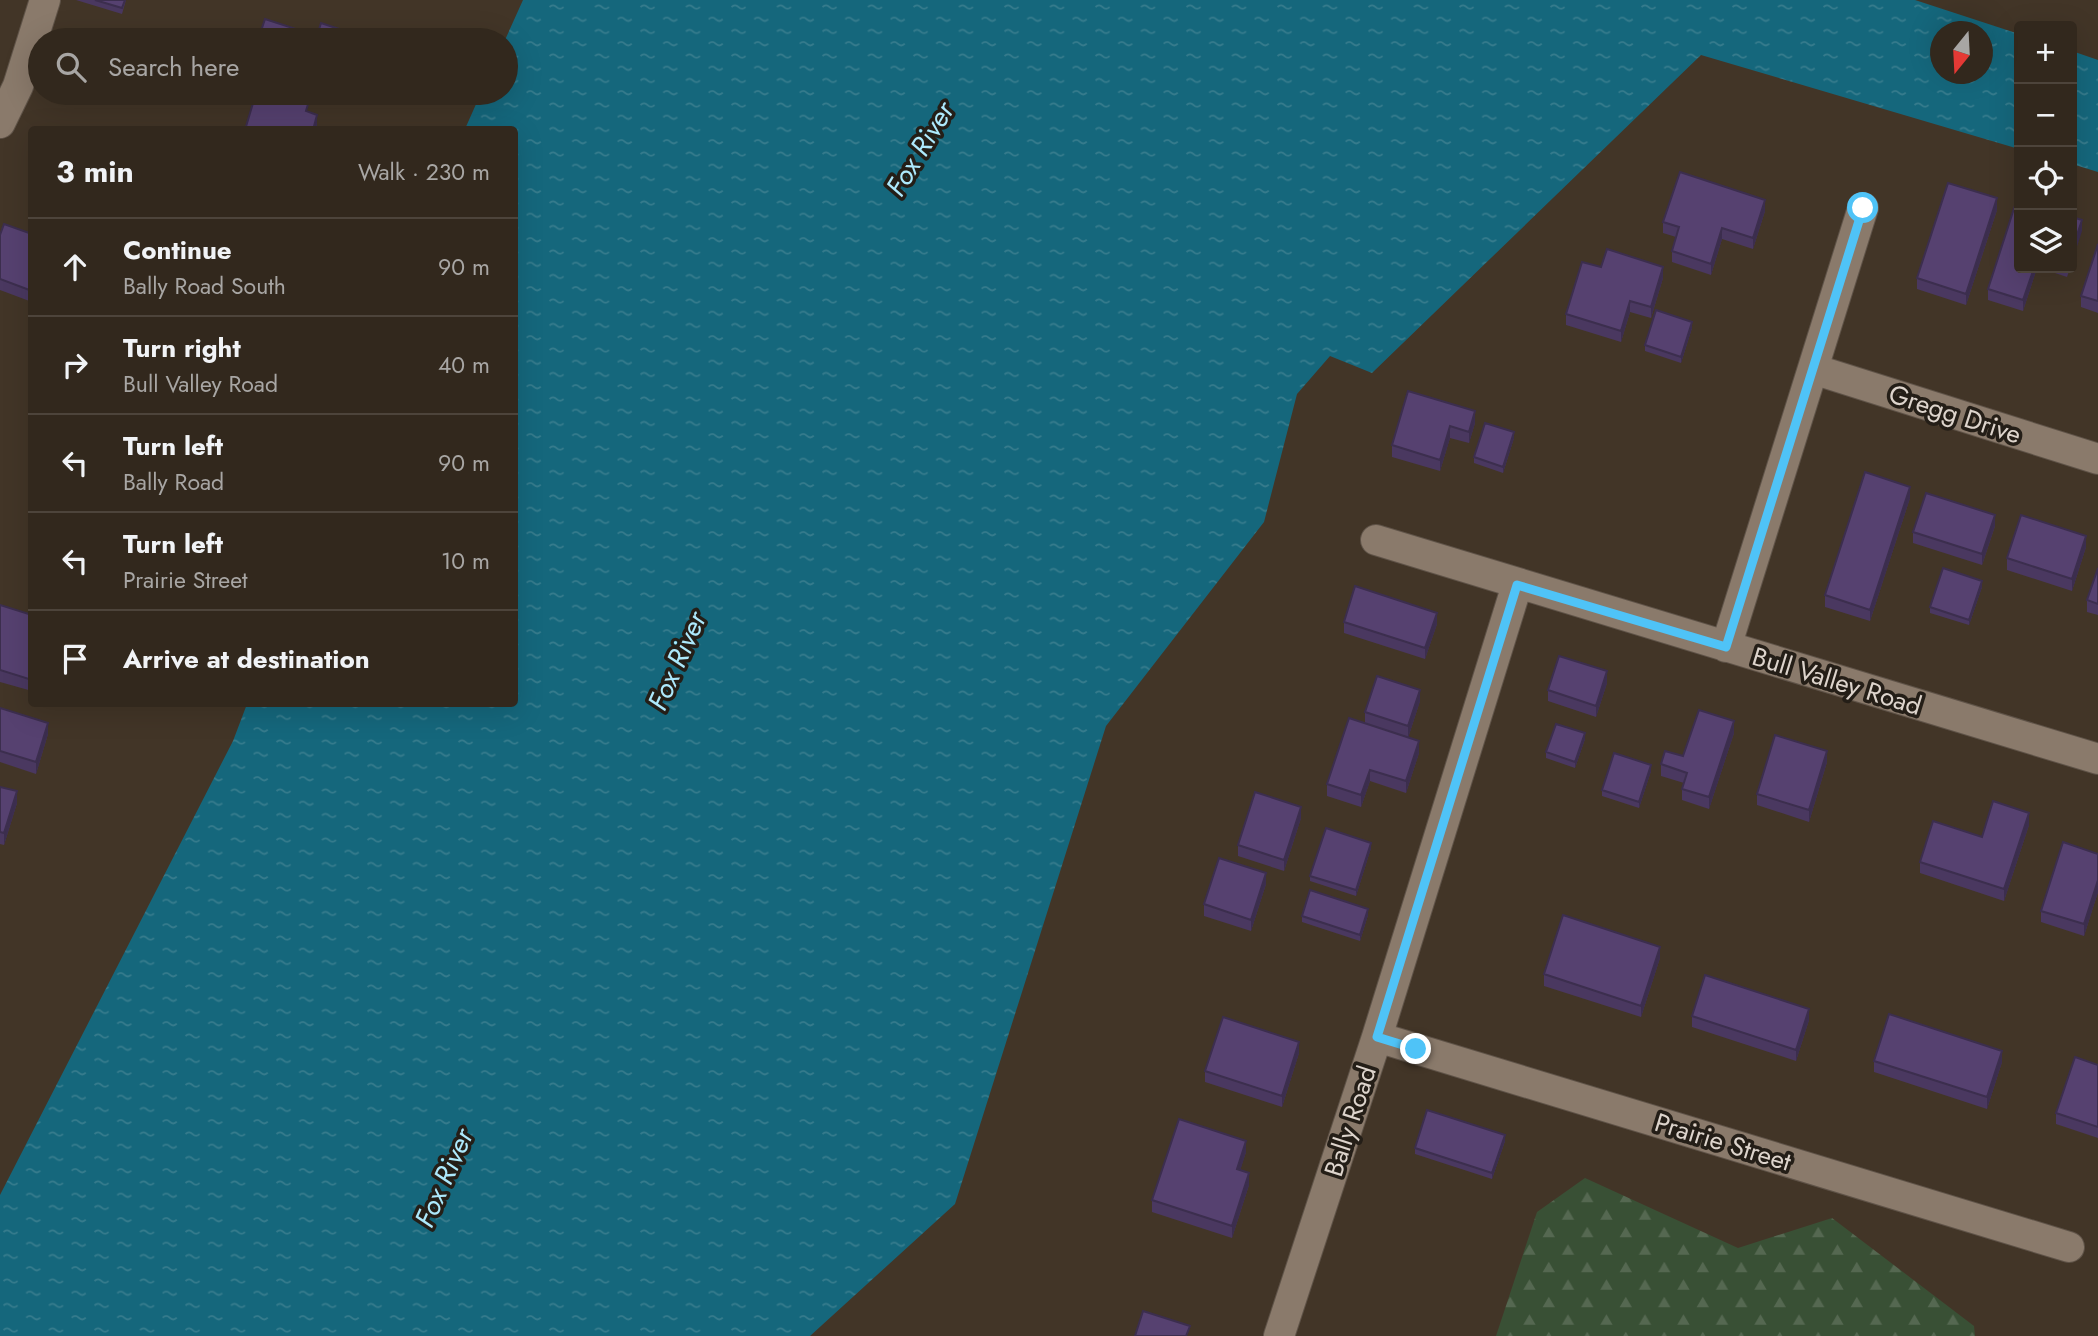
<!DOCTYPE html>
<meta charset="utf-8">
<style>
:root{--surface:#32281d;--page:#3a3026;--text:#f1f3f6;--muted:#a8a6a4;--line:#4d443b}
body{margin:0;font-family:Jost,sans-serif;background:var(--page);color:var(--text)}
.controls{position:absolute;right:21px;top:21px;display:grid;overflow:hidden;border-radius:7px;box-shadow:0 7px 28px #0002}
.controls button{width:63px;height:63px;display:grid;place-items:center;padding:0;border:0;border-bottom:2px solid var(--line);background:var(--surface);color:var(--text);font:35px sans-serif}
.compass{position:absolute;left:1930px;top:21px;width:63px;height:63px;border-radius:50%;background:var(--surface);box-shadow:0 7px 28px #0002;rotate:198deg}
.stop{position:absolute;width:21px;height:21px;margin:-16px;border:5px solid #4fc3f7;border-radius:50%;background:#fff}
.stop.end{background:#4fc3f7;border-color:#fff;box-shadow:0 2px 7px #0008}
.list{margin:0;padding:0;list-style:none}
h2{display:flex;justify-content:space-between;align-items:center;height:91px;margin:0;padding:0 28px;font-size:30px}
h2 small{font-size:23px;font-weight:400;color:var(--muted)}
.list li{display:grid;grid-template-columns:46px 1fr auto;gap:21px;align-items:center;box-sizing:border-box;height:98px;padding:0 28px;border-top:2px solid var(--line)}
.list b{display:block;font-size:26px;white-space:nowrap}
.list p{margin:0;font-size:23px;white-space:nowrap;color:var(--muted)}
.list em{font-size:23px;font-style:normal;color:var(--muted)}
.icon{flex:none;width:38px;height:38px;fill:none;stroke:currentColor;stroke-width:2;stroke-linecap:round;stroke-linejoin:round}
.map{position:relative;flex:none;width:2098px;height:1336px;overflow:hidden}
.search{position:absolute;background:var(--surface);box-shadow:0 7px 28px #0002;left:28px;top:28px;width:490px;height:77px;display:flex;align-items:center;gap:18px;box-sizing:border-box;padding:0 24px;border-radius:38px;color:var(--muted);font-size:26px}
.panel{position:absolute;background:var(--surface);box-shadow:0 7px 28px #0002;left:28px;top:126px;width:490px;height:581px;border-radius:7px}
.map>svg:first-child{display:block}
.forest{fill:url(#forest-firs)}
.water{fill:url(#water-ripples);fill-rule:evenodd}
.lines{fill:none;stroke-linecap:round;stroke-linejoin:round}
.minor-casing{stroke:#5f5348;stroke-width:32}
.minor{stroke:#8a7a6b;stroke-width:30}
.wall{fill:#4a3860}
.shaded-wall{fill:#3c2e4e}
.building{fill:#564170;stroke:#3c2e4e;stroke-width:2}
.route{stroke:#4fc3f7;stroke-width:9}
.labels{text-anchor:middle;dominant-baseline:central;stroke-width:7;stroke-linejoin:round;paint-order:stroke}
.street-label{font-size:26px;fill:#ddd4cc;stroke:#241e17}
.water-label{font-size:28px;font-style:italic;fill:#ade9fc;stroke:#241e17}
</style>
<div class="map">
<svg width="2098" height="1336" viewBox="0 0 2098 1336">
<defs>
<pattern id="forest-firs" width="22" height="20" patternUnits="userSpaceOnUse" patternTransform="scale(1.75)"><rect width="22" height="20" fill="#395035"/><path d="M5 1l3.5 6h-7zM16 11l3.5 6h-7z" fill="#556851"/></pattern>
<pattern id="water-ripples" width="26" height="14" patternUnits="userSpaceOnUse" patternTransform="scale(1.75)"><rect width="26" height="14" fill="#15677c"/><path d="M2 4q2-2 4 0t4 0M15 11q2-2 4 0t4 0" fill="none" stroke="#377c8d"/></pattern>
</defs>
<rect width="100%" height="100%" fill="#423527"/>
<path class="forest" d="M1585,1178L1738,1248L1832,1218L1974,1326L1975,1336H1496L1537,1212Z"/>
<path class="water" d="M523,0H1915L2019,34V149L1701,55L1372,373L1330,356L1297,394L1264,522L1106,726L955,1204L810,1336H0V1195L233,741L247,704H514V130L465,129L481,93H506L505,40ZM1940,32H1982V74H1940Z
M2072,51L2098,60V172L2072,164Z"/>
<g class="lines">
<defs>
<path id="minor" d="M0,123L18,86L45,0
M1813,369L2098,459
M1376,540L2098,759
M1726,647L1863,208
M1377,1037L2069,1247
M1279,1336L1377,1037L1517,585"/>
</defs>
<use href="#minor" class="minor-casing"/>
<use href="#minor" class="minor"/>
</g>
<path class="wall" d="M76,0H126L122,14Z
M74,93H88L87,97Z
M1997,210L1966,305L1917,289V278Z
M1765,211L1753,249L1722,239L1711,275L1672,262V251L1676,237L1663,233V222Z
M32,234V302L0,290V235Z
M2098,244V313L2081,307V296Z
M1601,267L1663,278L1651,318L1630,312L1621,342L1566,325V314Z
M2037,268L2023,311L1988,300V289Z
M2040,268H2070L2067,277Z
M1692,328L1681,363L1645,351V345Z
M1408,391L1475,423L1469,443L1450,438L1440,471L1392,457V445Z
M1514,438L1503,473L1474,463V457Z
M1910,498L1870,621L1825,607V595Z
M1995,526L1982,565L1913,543V532Z
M2086,547L2072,591L2007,570V558Z
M2098,568V615L2087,612V600Z
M1982,587L1969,625L1930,613V607Z
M0,605L32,615V691L0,682Z
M1344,622L1437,624L1425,659L1344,633Z
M1607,683L1596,717L1548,701V690Z
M1420,701L1408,738L1419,753L1406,793L1370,781L1361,807L1327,796V784L1365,724V712Z
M0,708L48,734L36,774L0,762Z
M1734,733L1709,809L1682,800V789L1684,783L1661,776V764L1683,756Z
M1585,739L1575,768L1546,758V752Z
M1827,762L1809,822L1757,805V794Z
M1651,771L1639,808L1602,796V790Z
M0,787L17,803L4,845L0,844Z
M1301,818L1284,871L1238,856V845Z
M2029,825L2004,901L1920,873V862L1982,837Z
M1371,848L1356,896L1310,881V876Z
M2098,854V892L2084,936L2041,922V911Z
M1266,884L1251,931L1204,916V904Z
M1368,915L1360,941L1302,922V916Z
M1660,958L1641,1017L1544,986V974Z
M1692,1016L1809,1020L1796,1061L1692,1027Z
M1299,1053L1282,1107L1205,1082V1071Z
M1874,1061L2002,1062L1987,1109L1874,1072Z
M2098,1065V1138L2056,1124V1113Z
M1505,1141L1492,1179L1415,1154V1148Z
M1246,1152L1240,1170L1249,1185L1232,1238L1152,1212V1200Z"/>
<path class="shaded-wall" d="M317,115V126L316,130H313Z
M1997,198V210L1966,305V294Z
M1765,200V211L1753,249V238Z
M2082,220V231L2072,262V250Z
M1722,228V239L1711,275V264Z
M1663,267V278L1651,318V307Z
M2034,268H2037L2023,311V300Z
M1630,301V312L1621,342V331Z
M1692,322V328L1681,363V357Z
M1475,411V423L1469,443V432Z
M1450,426V438L1440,471V460Z
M1514,432V438L1503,473V467Z
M1910,487V498L1870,621V610Z
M1995,515V526L1982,565V554Z
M2086,536V547L2072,591V579Z
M1982,581V587L1969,625V620Z
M1437,613V624L1425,659V648Z
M1607,671V683L1596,717V706Z
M1420,690V701L1408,738V726Z
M1734,721V733L1709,809V797Z
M48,723V734L36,774V762Z
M1585,733V739L1575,768V762Z
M1419,741V753L1406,793V781Z
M1827,751V762L1809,822V810Z
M1651,765V771L1639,808V802Z
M1370,770V781L1361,807V795Z
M17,791V803L4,845V833Z
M1301,807V818L1284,871V860Z
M2029,813V825L2004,901V889Z
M1371,843V848L1356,896V890Z
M1266,873V884L1251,931V920Z
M2098,880V892L2084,936V924Z
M1368,909V915L1360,941V935Z
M1660,947V958L1641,1017V1006Z
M1809,1009V1020L1796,1061V1050Z
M1299,1042V1053L1282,1107V1096Z
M2002,1051V1062L1987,1109V1097Z
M1505,1135V1141L1492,1179V1173Z
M1246,1141V1152L1237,1181V1169Z
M1249,1173V1185L1232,1238V1226Z"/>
<path class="building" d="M95,0H125L122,8Z
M265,19L317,36L321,23L342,30L339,40H258Z
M256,93H284L309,101L306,111L317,115L313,130H245Z
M1680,172L1765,200L1753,238L1722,228L1711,264L1672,251L1679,227L1663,222Z
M1948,183L1997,198L1966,294L1917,278Z
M2019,193V268H2034L2023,300L1988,289Z
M2072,217L2082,220L2072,250Z
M4,224L32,234V291L0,279V235Z
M2098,244V301L2081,296Z
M1607,249L1663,267L1651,307L1630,301L1621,331L1566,314L1582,262L1601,267Z
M1656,310L1692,322L1681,357L1645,345Z
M1408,391L1475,411L1469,432L1450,426L1440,460L1392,445Z
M1485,423L1514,432L1503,467L1474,457Z
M1865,472L1910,487L1870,610L1825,595Z
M1926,493L1995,515L1982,554L1913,532Z
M2021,515L2086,536L2072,579L2007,558Z
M1943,568L1982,581L1969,620L1930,607Z
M2098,568V604L2087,600Z
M1355,586L1437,613L1425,648L1344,622Z
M0,605L32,615V680L0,670Z
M1559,656L1607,671L1596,706L1548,690Z
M1377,676L1420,690L1408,726L1365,712Z
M0,708L48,723L36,762L0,751Z
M1699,710L1734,721L1709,797L1682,789L1687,773L1661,764L1665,751L1683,756Z
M1349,718L1419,741L1406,781L1370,770L1361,795L1327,784Z
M1556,724L1585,733L1575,762L1546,752Z
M1775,735L1827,751L1809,810L1757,794Z
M1614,753L1651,765L1639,802L1602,790Z
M0,787L17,791L4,833L0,832Z
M1255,792L1301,807L1284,860L1238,845Z
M1993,801L2029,813L2004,889L1920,862L1933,821L1982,837Z
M1326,828L1371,843L1356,890L1310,876Z
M2063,842L2098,854V880L2084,924L2041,911Z
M1219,858L1266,873L1251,920L1204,904Z
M1310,890L1368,909L1360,935L1302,916Z
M1563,915L1660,947L1641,1006L1544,974Z
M1705,975L1809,1009L1796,1050L1692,1016Z
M1889,1014L2002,1051L1987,1097L1874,1061Z
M1223,1017L1299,1042L1282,1096L1205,1071Z
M2075,1057L2098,1065V1127L2056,1113Z
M1427,1110L1505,1135L1492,1173L1415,1148Z
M1179,1119L1246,1141L1237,1169L1249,1173L1232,1226L1152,1200Z
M1143,1311L1190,1326L1186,1336H1135Z"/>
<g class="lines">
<path class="route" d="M1416,1049L1377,1037L1517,585L1726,647L1863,208"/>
</g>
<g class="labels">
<g class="street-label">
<text transform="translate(1955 414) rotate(18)">Gregg Drive</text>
<text transform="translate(1837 681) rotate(17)">Bull Valley Road</text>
<text transform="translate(1350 1121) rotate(-72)">Bally Road</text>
<text transform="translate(1723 1142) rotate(17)">Prairie Street</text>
</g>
<g class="water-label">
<text transform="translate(920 149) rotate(-59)">Fox River</text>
<text transform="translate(677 661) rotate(-66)">Fox River</text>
<text transform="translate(444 1178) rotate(-66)">Fox River</text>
</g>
</g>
</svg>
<div class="controls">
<button>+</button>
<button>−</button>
<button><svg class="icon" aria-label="locate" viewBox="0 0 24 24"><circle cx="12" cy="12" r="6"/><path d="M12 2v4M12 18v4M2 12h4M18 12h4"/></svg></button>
<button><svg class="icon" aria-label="layers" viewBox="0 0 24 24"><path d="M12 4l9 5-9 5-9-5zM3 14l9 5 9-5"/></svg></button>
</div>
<svg class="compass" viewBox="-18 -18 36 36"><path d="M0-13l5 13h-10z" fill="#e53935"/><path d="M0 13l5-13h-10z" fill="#a8a6a4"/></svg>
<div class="stop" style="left:1863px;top:208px"></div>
<div class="stop end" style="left:1416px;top:1049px"></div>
<div class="search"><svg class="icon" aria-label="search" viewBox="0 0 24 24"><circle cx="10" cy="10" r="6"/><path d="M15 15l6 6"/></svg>Search here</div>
<section class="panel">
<h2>3 min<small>Walk · 230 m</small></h2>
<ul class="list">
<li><svg class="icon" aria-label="ahead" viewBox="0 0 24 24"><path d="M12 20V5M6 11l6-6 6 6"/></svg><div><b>Continue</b><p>Bally Road South</p></div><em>90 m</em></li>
<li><svg class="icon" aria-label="right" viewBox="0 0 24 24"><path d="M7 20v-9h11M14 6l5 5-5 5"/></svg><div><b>Turn right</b><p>Bull Valley Road</p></div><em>40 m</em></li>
<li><svg class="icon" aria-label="left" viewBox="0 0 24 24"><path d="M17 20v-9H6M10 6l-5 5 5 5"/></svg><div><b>Turn left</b><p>Bally Road</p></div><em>90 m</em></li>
<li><svg class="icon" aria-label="left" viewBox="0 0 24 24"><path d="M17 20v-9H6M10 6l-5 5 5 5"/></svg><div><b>Turn left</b><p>Prairie Street</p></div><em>10 m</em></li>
<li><svg class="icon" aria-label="arrive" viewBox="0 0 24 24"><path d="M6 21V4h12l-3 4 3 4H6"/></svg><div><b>Arrive at destination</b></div></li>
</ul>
</section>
</div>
